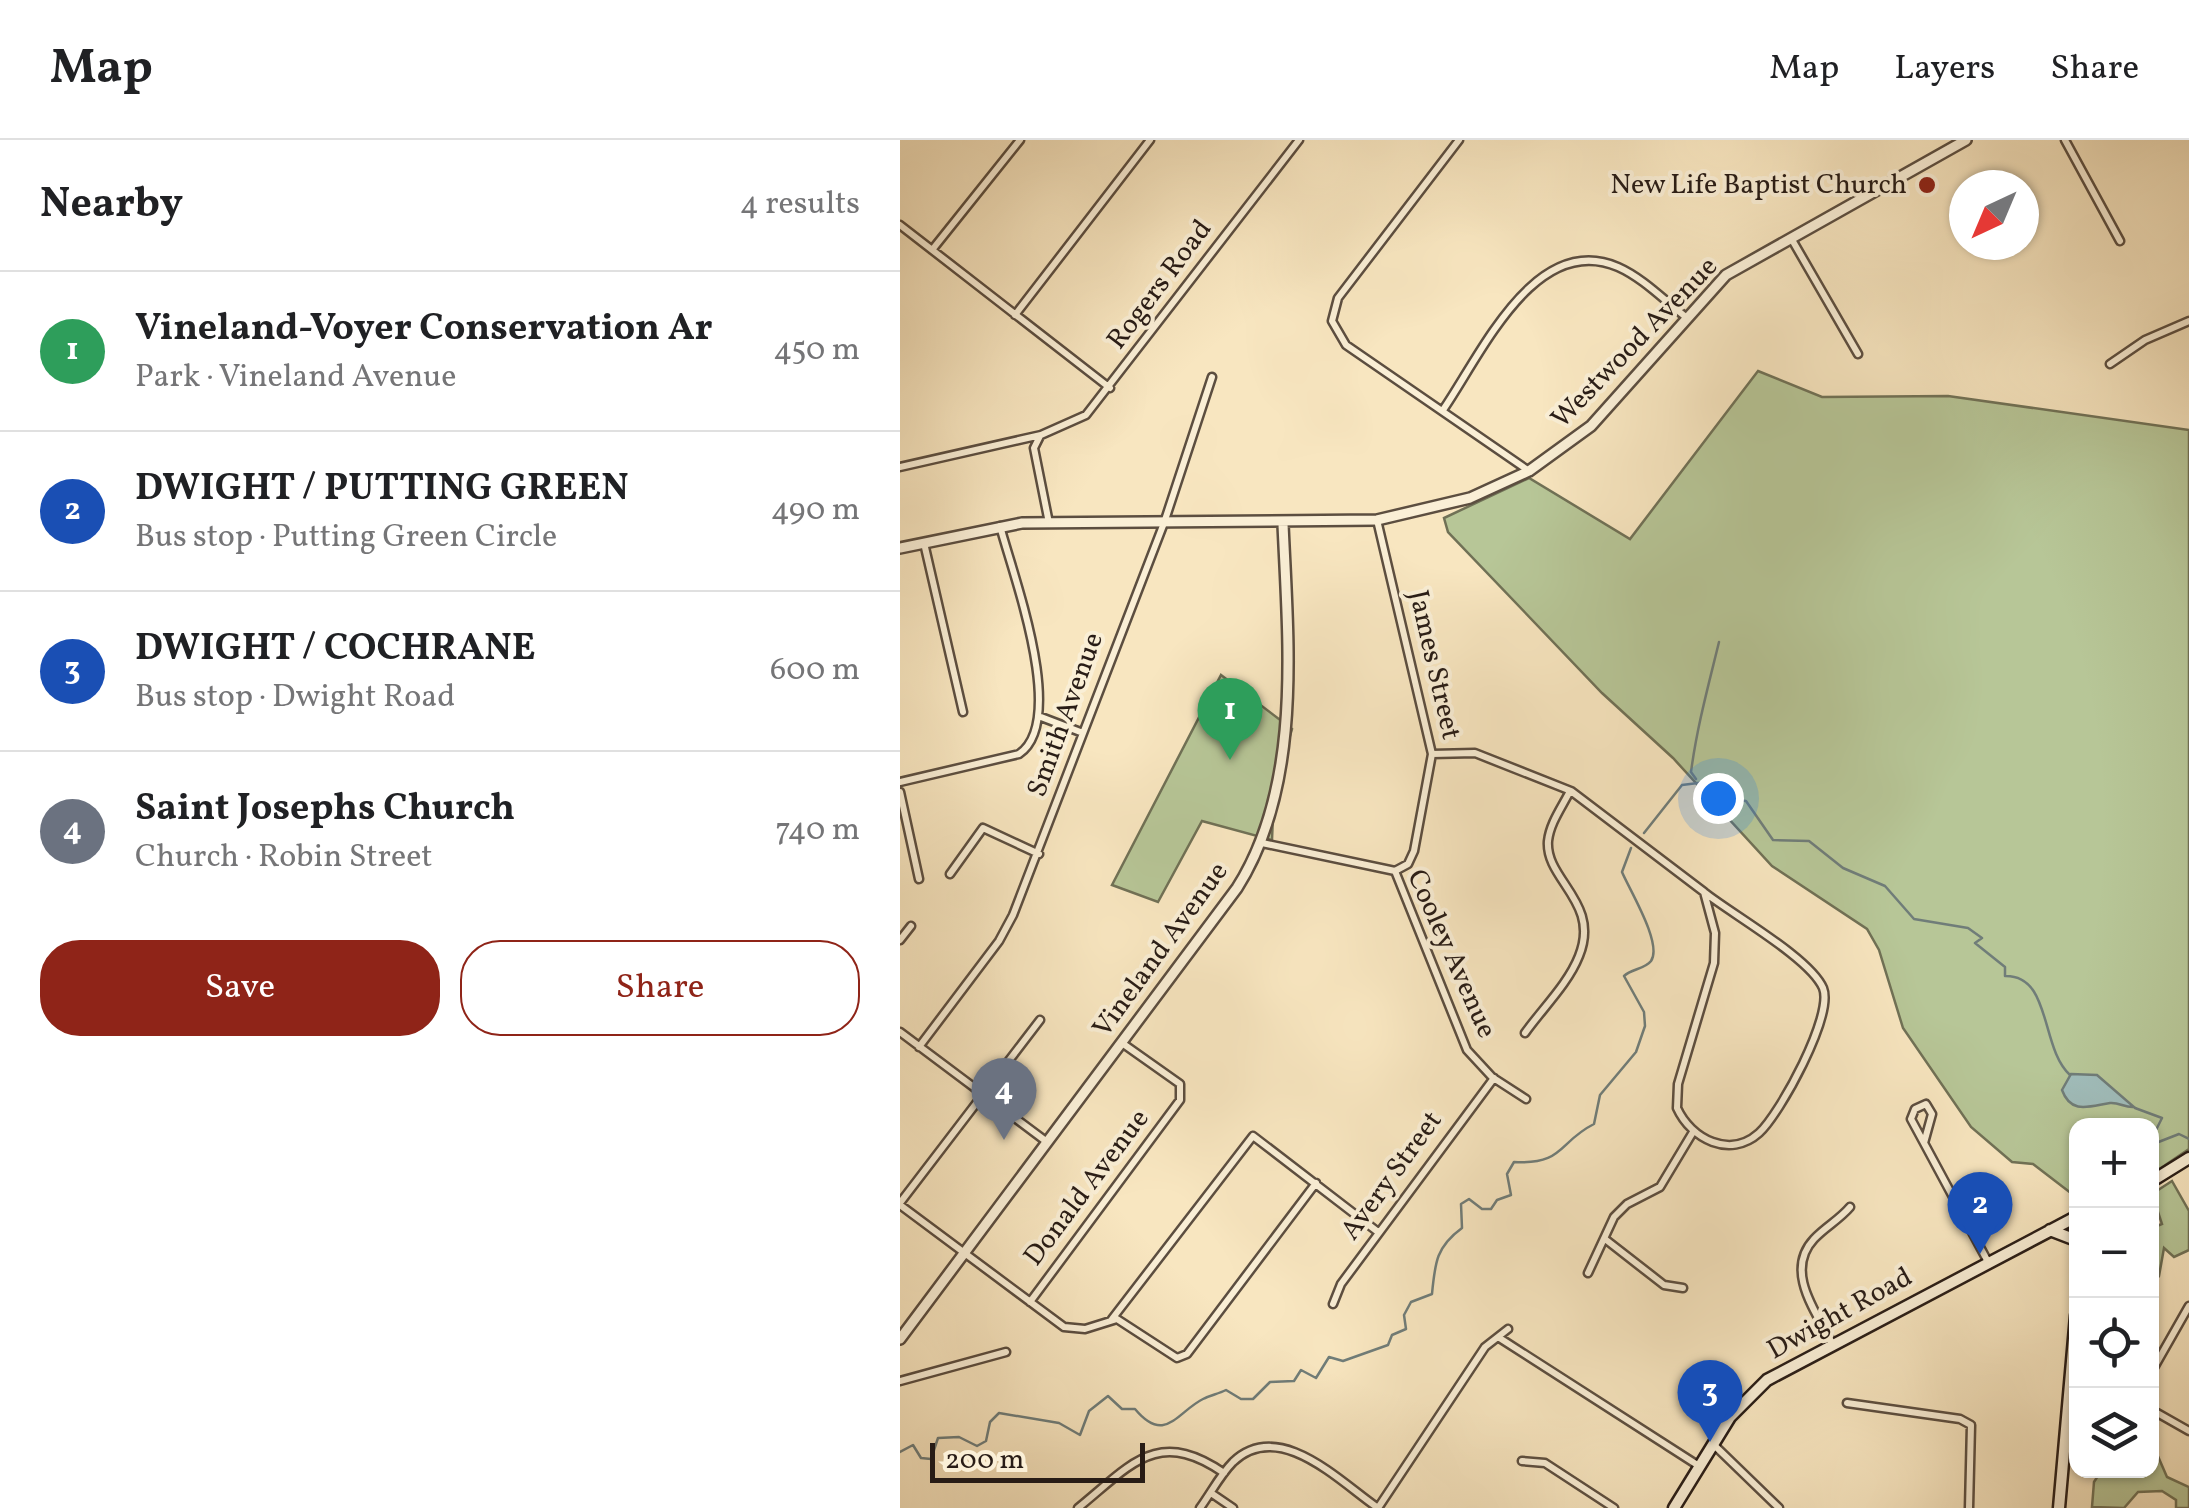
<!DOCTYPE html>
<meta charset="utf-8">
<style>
:root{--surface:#fff;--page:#f2f2f2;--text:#202124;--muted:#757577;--line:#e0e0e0;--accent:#8f2418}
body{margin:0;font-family:Vollkorn,serif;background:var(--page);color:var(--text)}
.controls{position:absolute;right:30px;bottom:30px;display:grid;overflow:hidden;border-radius:20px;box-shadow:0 2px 8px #0004}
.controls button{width:90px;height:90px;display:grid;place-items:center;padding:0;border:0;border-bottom:2px solid var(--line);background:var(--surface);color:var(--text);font:50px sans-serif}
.compass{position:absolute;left:1049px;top:30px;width:90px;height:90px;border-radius:50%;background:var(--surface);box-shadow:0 2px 8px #0004;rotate:224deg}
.scale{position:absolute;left:30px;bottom:25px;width:215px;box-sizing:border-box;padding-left:10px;border:5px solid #281c16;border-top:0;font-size:28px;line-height:35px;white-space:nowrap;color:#281c16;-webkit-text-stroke:8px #faefd6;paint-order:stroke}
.you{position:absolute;left:818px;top:658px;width:35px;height:35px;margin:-25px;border:8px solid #fff;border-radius:50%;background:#1a73e8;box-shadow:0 0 0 15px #1a73e833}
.badge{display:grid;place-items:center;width:65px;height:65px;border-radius:50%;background:var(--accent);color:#fff;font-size:32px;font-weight:700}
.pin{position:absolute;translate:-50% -82px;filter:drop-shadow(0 2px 5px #0008)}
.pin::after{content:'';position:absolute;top:52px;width:35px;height:30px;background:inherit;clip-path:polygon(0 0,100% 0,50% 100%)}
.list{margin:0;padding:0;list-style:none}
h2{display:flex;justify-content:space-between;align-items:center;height:130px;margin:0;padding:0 40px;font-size:42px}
h2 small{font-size:32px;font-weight:400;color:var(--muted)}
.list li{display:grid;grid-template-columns:65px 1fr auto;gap:30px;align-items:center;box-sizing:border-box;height:160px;padding:0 40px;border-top:2px solid var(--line)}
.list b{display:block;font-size:38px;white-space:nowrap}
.list p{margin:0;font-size:32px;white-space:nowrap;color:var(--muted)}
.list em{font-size:32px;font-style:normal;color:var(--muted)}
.actions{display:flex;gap:20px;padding:30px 40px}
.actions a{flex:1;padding:22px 0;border:2px solid var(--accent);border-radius:40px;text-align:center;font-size:35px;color:var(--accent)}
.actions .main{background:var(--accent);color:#fff}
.icon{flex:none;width:55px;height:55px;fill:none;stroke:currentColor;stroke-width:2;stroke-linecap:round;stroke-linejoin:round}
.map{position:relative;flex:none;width:1289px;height:1368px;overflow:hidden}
header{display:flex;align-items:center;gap:60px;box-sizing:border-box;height:140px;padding:0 50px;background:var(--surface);border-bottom:2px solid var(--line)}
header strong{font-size:48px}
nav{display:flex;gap:55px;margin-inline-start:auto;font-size:35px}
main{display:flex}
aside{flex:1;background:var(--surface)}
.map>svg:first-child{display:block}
.green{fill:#b7c697;stroke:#707156;stroke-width:2.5}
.water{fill:#a0bdbb;stroke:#707d79;stroke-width:2.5}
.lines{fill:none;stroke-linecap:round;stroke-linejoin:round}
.stream{stroke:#707d79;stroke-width:2.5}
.minor-casing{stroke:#5c4e40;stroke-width:11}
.tertiary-casing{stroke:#5c4e40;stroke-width:14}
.secondary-casing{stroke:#281c16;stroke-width:15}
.minor{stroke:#faefd6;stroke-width:6}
.tertiary{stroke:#faefd6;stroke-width:9}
.secondary{stroke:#faefd6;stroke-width:10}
.poi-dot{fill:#8f2418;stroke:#faefd6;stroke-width:4}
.labels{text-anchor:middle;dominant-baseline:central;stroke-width:8;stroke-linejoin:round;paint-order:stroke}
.poi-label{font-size:28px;fill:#281c16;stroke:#faefd6;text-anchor:end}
.street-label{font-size:28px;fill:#281c16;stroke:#faefd6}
</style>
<header>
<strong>Map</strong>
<nav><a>Map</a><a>Layers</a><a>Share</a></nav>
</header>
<main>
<aside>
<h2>Nearby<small>4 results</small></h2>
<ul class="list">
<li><span class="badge" style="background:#2e9e5b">1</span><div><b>Vineland-Voyer Conservation Ar</b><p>Park · Vineland Avenue</p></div><em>450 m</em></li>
<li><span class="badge" style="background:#1a4fb4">2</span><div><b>DWIGHT / PUTTING GREEN</b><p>Bus stop · Putting Green Circle</p></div><em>490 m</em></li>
<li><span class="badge" style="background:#1a4fb4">3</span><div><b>DWIGHT / COCHRANE</b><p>Bus stop · Dwight Road</p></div><em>600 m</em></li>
<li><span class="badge" style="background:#6b7280">4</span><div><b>Saint Josephs Church</b><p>Church · Robin Street</p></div><em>740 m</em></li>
</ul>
<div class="actions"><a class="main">Save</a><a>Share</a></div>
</aside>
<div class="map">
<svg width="1289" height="1368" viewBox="0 0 1289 1368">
<rect width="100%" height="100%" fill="#f8e6c0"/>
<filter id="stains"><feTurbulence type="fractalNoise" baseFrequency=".002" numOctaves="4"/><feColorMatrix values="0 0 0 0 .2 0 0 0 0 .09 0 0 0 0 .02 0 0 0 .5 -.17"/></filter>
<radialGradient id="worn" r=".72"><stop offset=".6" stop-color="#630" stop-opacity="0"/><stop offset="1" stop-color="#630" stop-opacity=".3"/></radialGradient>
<path class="green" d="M858,231L922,257L1048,256L1289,290V1009L1252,1034V986H1176V1057L1133,1024L1112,1022L1071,987L1003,888L979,810L967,789L872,726L773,618L702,553L548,392L544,378L629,338L730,399Z
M321,535L392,589L374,651L372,700L302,681L258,762L212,745Z
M1272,1041L1289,1071V1110L1274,1117L1264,1108L1259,1136L1252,1146V1088L1262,1084L1252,1054Z
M1257,1314L1267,1337L1289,1347V1368H1276V1360L1262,1351L1238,1352L1224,1368L1192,1367L1194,1342L1201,1331L1252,1330V1316Z"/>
<path class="water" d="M1171,934L1197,935L1234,967C1225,968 1219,962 1210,963C1190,966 1171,975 1162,950Z"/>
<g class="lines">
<path class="stream" d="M796,639L791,632C797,587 808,547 819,502
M744,693L782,645L806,642L816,658L846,661L873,700L909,701L943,728L985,746L1014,779L1068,788L1082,798L1075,803L1105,827V836C1152,835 1140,908 1170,935
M1235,968L1262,978L1253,996L1256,1003L1279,994L1289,999
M0,1312L13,1305L21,1318L31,1319L38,1298L59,1297L77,1306L86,1301L90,1282L99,1273L159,1283L180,1295L189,1271L208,1256L222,1269H235C265,1305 277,1272 303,1259C311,1255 318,1254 326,1250L341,1259H353L370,1242L394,1241L401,1230L416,1238L429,1217L443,1221L488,1205L492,1195L506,1189L504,1175L511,1162L532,1154C535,1123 536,1107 562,1088L561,1064L569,1059L582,1069H591L597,1060L611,1055L607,1034L614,1022C664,1025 658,1002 694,984L700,955L736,912L745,886L744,872L724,836C731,829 745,829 751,821C763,804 729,749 722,732L731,708"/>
<defs>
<path id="minor" d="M559,0L438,158L432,181L446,205L629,331
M1165,0L1220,101
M0,85L210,248
M891,98L958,214
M32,110L120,0
M115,175L250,0
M1210,224L1245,200L1289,181
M543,270C581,215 635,91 718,127C743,138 765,161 787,178
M140,296L134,308L149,383
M0,327L141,295L186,275L399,0
M477,380L532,614L514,711L508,724L495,731
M24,403L63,572
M141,577L183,593
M532,614L575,613L671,651L804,752L815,793L814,823L778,944L777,968C791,999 830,1019 859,993C880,974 934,875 923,848C910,818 833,775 804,752
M0,642L119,614C168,581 113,435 100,386
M0,652L19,739
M362,703L495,731L567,910L592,937L626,959
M50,734L83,688L139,714
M0,800L11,786
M0,892L147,1002
M625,893C642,869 668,844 679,816C701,762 645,740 648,701C650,683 662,667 670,651
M19,907L99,801L113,775L264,383L312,237
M1024,1003L1011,979L1015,969L1026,964L1032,974L1024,1003L1087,1120
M0,1063L140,880
M0,1065L164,1187L185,1189L217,1179L277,1218L287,1214L416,1043
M705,1099L764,1145L783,1148
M688,1133L714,1077L727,1064L760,1047L793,992
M130,1162L280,960V944L222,903
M433,1164L441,1144L594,938
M212,1179L353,996L478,1092
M598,1197L799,1326
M932,1203C916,1172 884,1131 914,1099C925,1087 939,1080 950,1067
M1252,1231L1289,1166
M0,1241L106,1212
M947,1263L1060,1279L1071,1285L1069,1368
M1252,1270L1289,1291
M813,1304L879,1368
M622,1321L645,1323L714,1368
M311,1353L333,1368
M178,1368C231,1325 257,1287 324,1333
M300,1368C311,1353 320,1335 333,1322C379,1278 439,1341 478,1368
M478,1368L585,1207L608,1189"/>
<path id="tertiary" d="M0,408L122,383L477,380L570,358L629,331L691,286L826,135L1066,0
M0,1199L337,748C403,644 388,502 383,384"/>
<path id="secondary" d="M1252,1041L1289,1018
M1150,1090L1176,1100
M774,1368L830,1277L867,1240L1176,1077
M1159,1368L1176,1176"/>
</defs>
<use href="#minor" class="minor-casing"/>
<use href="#tertiary" class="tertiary-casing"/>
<use href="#secondary" class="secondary-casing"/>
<use href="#minor" class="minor"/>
<use href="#tertiary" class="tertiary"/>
<use href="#secondary" class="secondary"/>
</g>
<circle class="poi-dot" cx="1027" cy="45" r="10"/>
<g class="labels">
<g class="poi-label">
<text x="1007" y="45">New Life Baptist Church</text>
</g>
<g class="street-label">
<text transform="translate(260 145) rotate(-53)">Rogers Road</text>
<text transform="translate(735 203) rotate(-46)">Westwood Avenue</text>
<text transform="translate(534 525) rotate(77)">James Street</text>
<text transform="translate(166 575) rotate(-70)">Smith Avenue</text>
<text transform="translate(261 810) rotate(-54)">Vineland Avenue</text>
<text transform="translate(551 814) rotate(66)">Cooley Avenue</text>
<text transform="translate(492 1036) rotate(-54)">Avery Street</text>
<text transform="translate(187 1048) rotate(-53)">Donald Avenue</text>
<text transform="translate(940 1174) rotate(-29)">Dwight Road</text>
</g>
</g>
<rect width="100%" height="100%" filter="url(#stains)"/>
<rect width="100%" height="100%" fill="url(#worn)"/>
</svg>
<div class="controls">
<button>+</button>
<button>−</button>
<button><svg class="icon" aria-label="locate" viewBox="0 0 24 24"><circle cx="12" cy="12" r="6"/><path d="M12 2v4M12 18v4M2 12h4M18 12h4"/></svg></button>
<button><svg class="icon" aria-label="layers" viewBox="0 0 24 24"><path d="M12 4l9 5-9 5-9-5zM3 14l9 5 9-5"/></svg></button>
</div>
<svg class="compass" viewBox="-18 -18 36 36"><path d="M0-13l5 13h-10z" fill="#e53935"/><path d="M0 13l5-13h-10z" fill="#757577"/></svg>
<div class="scale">200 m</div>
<div class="you"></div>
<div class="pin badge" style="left:330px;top:620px;background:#2e9e5b">1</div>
<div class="pin badge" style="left:1080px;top:1114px;background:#1a4fb4">2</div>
<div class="pin badge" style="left:810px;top:1302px;background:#1a4fb4">3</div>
<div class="pin badge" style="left:104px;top:1000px;background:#6b7280">4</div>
</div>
</main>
